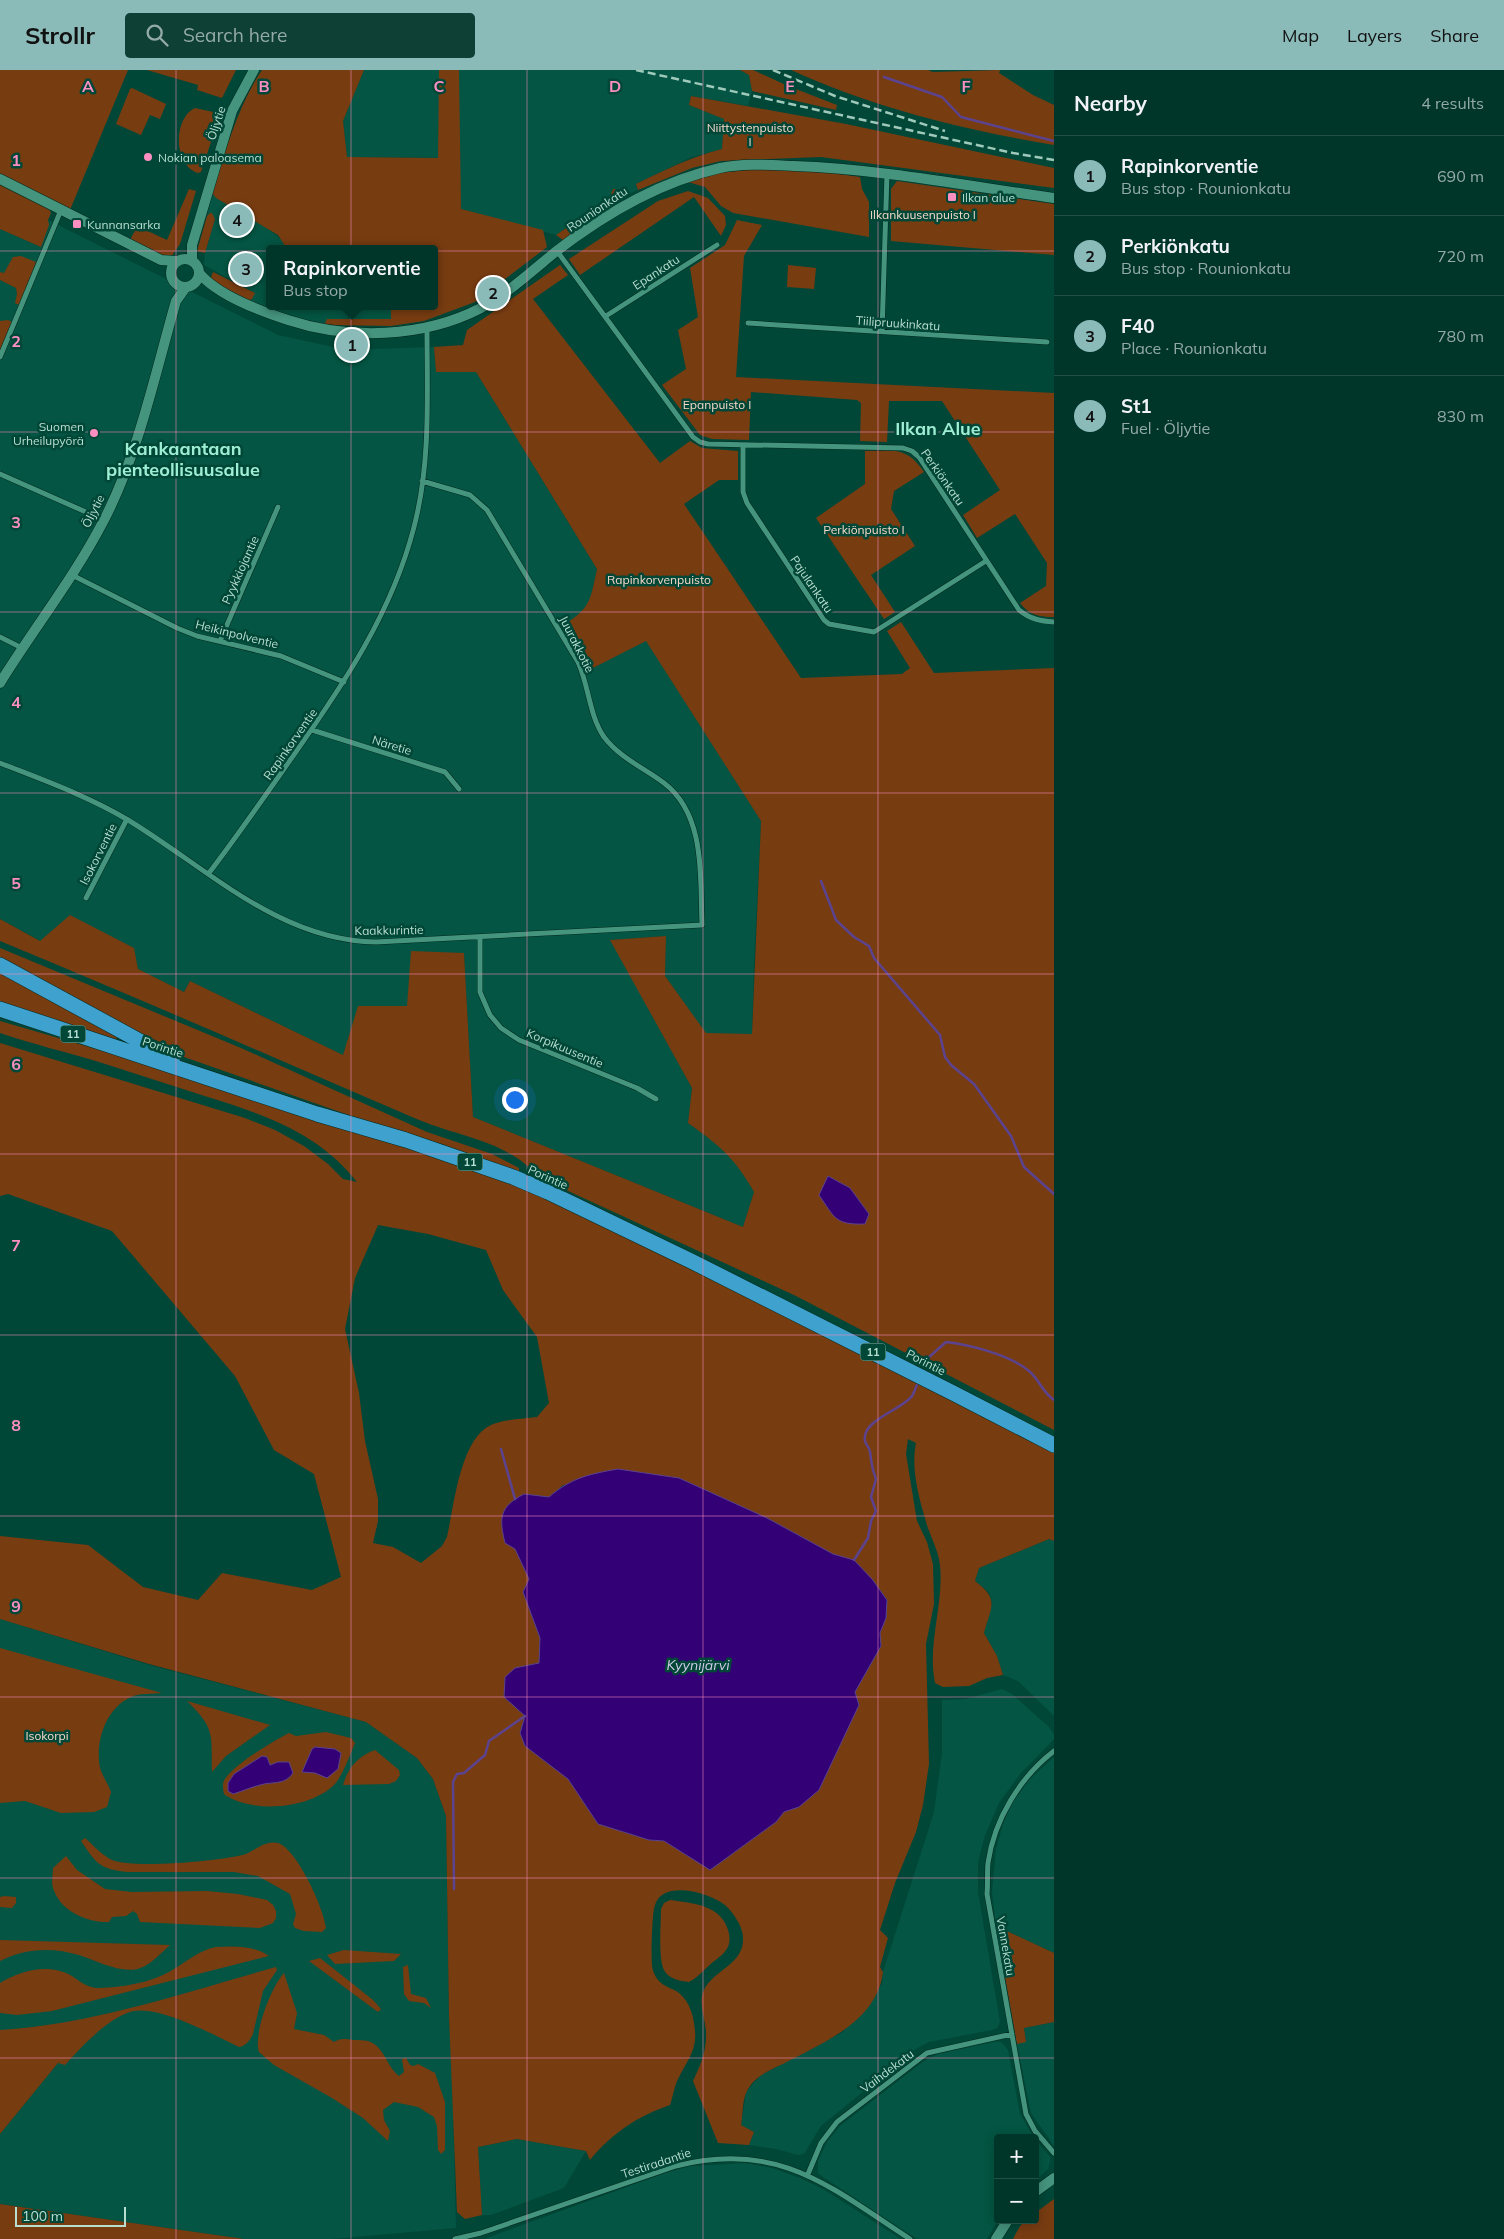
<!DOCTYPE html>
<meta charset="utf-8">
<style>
:root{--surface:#003529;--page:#0e4035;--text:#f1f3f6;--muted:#95aba8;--line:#225046;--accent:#8bbbb9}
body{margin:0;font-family:Mulish,sans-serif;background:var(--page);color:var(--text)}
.controls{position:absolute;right:15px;bottom:15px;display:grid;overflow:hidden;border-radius:5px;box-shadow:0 2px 12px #0003}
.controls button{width:45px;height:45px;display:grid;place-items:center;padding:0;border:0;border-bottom:1px solid var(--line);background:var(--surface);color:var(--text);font:25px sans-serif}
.scale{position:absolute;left:15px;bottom:12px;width:111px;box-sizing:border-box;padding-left:5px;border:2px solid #b8ded0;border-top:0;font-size:14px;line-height:18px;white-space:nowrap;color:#b8ded0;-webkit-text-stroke:4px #004737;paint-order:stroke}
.you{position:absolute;left:514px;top:1029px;width:18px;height:18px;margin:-12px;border:4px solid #fff;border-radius:50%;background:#1a73e8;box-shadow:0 0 0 8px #1a73e833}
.badge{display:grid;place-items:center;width:32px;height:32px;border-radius:50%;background:var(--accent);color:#111;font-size:16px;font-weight:700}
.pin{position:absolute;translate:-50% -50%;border:2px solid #fff;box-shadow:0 1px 5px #0006}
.popup{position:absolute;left:266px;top:175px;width:172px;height:65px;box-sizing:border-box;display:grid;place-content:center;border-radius:5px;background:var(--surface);filter:drop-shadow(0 1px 4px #0005);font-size:16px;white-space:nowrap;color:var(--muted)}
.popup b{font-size:19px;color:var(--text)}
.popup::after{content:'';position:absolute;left:50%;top:100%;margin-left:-10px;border:10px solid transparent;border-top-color:var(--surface)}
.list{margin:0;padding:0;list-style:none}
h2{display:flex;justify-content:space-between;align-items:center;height:65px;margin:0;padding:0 20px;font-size:21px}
h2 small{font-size:16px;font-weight:400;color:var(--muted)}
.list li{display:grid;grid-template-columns:32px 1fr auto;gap:15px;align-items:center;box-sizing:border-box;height:80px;padding:0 20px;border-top:1px solid var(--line)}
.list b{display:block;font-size:19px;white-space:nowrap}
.list p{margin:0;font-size:16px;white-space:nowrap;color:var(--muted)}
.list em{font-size:16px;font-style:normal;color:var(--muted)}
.icon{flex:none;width:28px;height:28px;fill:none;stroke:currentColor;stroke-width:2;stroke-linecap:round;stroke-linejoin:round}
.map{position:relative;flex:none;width:1054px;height:2169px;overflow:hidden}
header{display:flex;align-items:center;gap:30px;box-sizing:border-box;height:70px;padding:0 25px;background:var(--accent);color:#111}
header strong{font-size:24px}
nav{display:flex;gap:28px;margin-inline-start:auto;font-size:18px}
.search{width:350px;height:45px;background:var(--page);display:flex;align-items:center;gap:12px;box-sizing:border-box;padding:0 18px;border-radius:5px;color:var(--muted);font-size:19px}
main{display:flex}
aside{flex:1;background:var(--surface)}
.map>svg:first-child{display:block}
.built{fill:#045543}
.green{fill:#783c11;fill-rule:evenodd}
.water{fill:#330075;stroke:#5b4390}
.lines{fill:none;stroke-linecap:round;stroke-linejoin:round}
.stream{stroke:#5b4390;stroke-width:2.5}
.street-casing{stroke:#002a1f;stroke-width:6}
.secondary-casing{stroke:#002a1f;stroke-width:11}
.highway-casing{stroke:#002a1f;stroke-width:16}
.street{stroke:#45947d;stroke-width:5}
.secondary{stroke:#45947d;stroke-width:10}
.highway{stroke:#3fa1ce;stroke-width:15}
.rail{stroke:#9fc9bb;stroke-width:2.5;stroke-dasharray:8 4;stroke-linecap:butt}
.grid{fill:none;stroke:#fc8fc2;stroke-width:1;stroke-opacity:0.55}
.poi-dot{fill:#fc8fc2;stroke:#004737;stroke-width:2}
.labels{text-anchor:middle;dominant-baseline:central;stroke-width:5;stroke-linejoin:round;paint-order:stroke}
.shield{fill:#004737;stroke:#81b1a2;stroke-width:1}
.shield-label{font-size:11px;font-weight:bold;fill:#b8ded0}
.street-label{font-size:12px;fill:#b8ded0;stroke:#004737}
.park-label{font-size:12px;fill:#f6d9c9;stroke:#004737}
.poi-label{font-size:12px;fill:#b8ded0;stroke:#004737;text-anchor:start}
.water-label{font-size:14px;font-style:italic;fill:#d0cce8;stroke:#004737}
.district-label{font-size:18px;font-weight:bold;fill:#9eeed4;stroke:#004737}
.grid-label{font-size:16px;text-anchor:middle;font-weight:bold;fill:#fc8fc2;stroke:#004737;stroke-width:5;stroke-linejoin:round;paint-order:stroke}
</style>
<header>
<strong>Strollr</strong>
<div class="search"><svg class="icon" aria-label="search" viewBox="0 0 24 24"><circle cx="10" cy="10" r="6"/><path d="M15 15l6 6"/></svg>Search here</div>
<nav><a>Map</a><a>Layers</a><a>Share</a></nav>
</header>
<main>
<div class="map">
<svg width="1054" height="2169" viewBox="0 0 1054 2169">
<rect width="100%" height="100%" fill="#004737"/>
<path class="built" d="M364,0H740L749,5L752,21L748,36L691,26L689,35L724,49L722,79L692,87L636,114L638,120L622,127L620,119L556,165L461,139L459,88L347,87L343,51Z
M213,118L216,128L266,157L286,174L287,179H270V236H391V249L324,255L297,249L249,230L252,229L255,223L204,195L205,183L215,149L210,143L207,146Z
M48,150L278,265L347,280L434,277L436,302H476L597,499L590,532L580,545L562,556L587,601L646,570L761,751L754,892L752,965L706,964L665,906L666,866L611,870L692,1018L688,1053L723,1078L742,1101L754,1122L743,1157L473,1047L464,883L407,936L343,985L190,911L184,922L138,899L133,878L41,871L0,849V280L12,252L0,251V210L16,218L17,224L36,193L4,204L0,202V159L41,177Z
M1049,1469L1054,1471V1646L1018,1611L1003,1605L997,1586L984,1563L992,1533L989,1522L975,1511L979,1498Z
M0,1549L149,1595L366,1652L417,1688L433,1709L446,1746L449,1947L452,1999L456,2158L333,2169H244L0,2134V2064L58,1993L0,1969Z
M1002,1619L1012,1624L1049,1657L1054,1664V1669L1020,1704L999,1733L984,1768L978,1793V1822L1000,1952L997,1958L992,1960L929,1972L914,1980L821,2056L804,2084L798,2085L776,2079L749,2075L754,2062L741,2056L746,2022L761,2005L843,1962L882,1914L883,1902L934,1742L942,1683V1630L966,1629Z
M1054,1687V1883L996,1856L992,1822L996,1779L1003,1754L1012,1733L1030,1709Z
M1054,1952V2076L1031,2043L1017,1974L1026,1971L1024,1958Z
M998,1971L1002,1973L1008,1980L1020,2044L1034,2068H998V2150L987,2169H917L823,2107L818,2103V2091L827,2072L840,2056L924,1991L938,1984Z
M517,2069L586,2081L564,2118L491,2145H482L478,2077Z
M1035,2069L1050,2087V2092L1048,2099L1035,2111Z
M746,2093L772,2098L800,2108L823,2119L901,2169H484L665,2103L691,2096Z"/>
<path class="green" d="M0,0H128L70,140L0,104Z
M147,0H236L222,28L197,20L198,15Z
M262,0H364L343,51L347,87L438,88L439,0H459L461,139L543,160L547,177L475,232L424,251L391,256L324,255L327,249H391V236H434V179H287L278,165L216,128L213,124V118C227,78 238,36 262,0Z
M740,0H753L788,16L837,35L836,40L752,21L749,5Z
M791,0H928L933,2L1000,0L999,3L1033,25L1054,35V75C964,60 874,38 791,0Z
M132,18L166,34L160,49L150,45L141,65L116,54L130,19Z
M691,26L846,54L1054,98V118L821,87L721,91L692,98L638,120L636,114C665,100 690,87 722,79L724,49L689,35Z
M195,38L218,43L220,45L201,102L198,103C173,95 173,48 195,38Z
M767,98L817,101L860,107L862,119L869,132V167L733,143L721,136L705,117L688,112L717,103Z
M897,111L1054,134V185L891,171V119Z
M0,114L49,139L51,143L48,150L49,155L41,177L0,159Z
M189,119L196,121L180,174L171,187L164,186L132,171L131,168L137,157H139L167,170Z
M613,119H620L622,127L563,170L556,165L604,132L610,127Z
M688,121L708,128L725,146L726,155L721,166L694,127L580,205L569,189L658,131Z
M210,143H212L215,149L205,183L197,181L207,146Z
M737,150L762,155L744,186L736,307L1054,323V547C1039,547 1029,545 1020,533L1046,516L1047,493L1015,444L977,468L963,445L1000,420L942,331H889L887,372L860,371L861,333L857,330L751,322L749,370L712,369L700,365L662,315L686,299L678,260L698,247L690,198L725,175Z
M21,186L36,192L19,235L15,233L17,224L16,218L0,210V202L4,203L13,187Z
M560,195L568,205L533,229L660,393L690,371L702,378L738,381V410H719L684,434L801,608L902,604L910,598L887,561L901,552L934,603L1054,598V1360L796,1226L540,1108C504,1068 459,1068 412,1047C275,988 138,928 0,871V849L40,871L70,845L134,878L138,899L184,922L190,911L343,985L358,936H407L411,881L464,883L473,1047L743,1157L754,1122C735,1088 719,1075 688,1053L692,1018L610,870L666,866L665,906L706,963L752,964L761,751L646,571L587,601L562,556C591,538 590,531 597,499L476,302H436L434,277L463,275L467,260Z
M788,195L816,198L814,219L787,217Z
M213,202L255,223L252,229L249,230L210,210Z
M8,250L12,252L0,280V251Z
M865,381C894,381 906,376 924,402L894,421L891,439L915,476L871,505L895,542L884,549L816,448L865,414Z
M0,878L241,978L427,1062L492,1084L519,1098V1102L442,1074L343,1043L167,981L0,891Z
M0,899L118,968L115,969L0,932Z
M0,951L103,981L413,1079L478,1101L574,1139L1054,1382V1471L1049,1469L979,1498L975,1511C1000,1530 991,1536 984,1563L997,1586L1003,1605L987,1608L969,1616L943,1617L935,1613C927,1573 944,1535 940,1495C938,1478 929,1465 925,1448C918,1425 911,1397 916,1373L908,1369L906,1384L917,1451L927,1472L933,1494L934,1534L926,1574L929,1694L923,1735L916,1762L895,1813L880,1860L888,1868L880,1897L883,1902C877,1952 822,1973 783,1994C769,2000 754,2007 747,2021C742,2030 743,2046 741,2055L754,2062L749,2075L718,2073L693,2011C701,1995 707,1980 706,1961C705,1948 698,1932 704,1920C713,1900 745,1894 743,1867C743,1857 733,1842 725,1835C710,1823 663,1809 655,1835C652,1842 651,1887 652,1895C652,1900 656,1909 660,1912C665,1917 674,1919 679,1923C690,1932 694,1947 695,1961C697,1981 686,1992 678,2009C674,2017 673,2027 670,2035C638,2046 612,2063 590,2090L586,2081L517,2069L478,2077L482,2145L465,2149L457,2142L449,1947L446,1746L433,1709L417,1688L366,1652L149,1594L0,1549V1466L88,1475L143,1517L198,1530L222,1503L312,1520L341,1507L314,1404L274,1380L235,1306L112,1161L8,1124L0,1126V973L245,1048L275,1060L304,1076L328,1094L343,1109L357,1112C313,1056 251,1041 186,1020C157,1011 128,1001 99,992C66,982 32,974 0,963ZM378,1155L428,1164L486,1180L503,1220L537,1267L549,1333L537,1347C523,1349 504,1349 491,1355C460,1369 454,1436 447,1467L442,1476L421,1493L393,1477L373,1473L378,1451V1429L365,1371L359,1323L345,1259L355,1208ZM679,1408L767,1448L833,1484L854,1491L872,1509L887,1530L886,1548L880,1563L881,1576L855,1622L859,1635L845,1662L799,1737L784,1741L776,1752L710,1800L664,1771L649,1770L598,1754L568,1709L525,1676L520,1662L525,1646L504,1627L515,1598L539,1593L540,1568L523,1522L529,1509L515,1479L524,1424L549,1427L563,1415Z
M0,1578L162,1623C152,1624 140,1623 131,1627C108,1637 97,1666 99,1690C99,1702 107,1711 111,1722L107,1737L94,1742L61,1743L25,1731L0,1733Z
M187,1631L270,1655L226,1686L212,1702C211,1665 216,1659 187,1631Z
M326,1662L351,1668L355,1673C350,1685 342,1707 334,1715C309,1739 252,1744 224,1724C223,1719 222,1713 225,1709C236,1693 272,1672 289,1663L296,1666Z
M375,1680L399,1700L400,1705L396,1711L389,1714L343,1715C348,1698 358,1686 375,1680Z
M85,1768C94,1776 102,1785 112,1790C133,1799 223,1791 246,1784C256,1780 265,1770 278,1773C297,1779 324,1839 326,1858L322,1862L304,1861L295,1858L293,1854L296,1844L290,1824L258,1806L234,1802H128C99,1799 97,1794 81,1771Z
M66,1786L77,1800L105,1819L132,1822L207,1821L238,1824L267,1830L273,1835L276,1841V1848L273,1853L260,1858L140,1852L137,1844L133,1841L126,1846L112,1847L109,1852C87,1853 60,1841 53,1818C51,1812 53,1804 53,1798Z
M4,1826L16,1827V1833L12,1838L0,1837V1827Z
M670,1830C692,1833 721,1835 728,1860C733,1877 725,1883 713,1892C704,1899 699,1907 689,1912C681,1911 668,1909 664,1900C658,1888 661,1854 661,1839L664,1833Z
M996,1856L1054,1883V1952L1024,1958L1026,1972L1017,1974Z
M0,1870L170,1875C162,1882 153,1892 143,1897C124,1906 98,1891 79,1885C53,1877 24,1878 0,1891Z
M216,1877C234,1876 253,1875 269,1886L52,1941L17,1945L0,1943V1913C19,1902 44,1894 66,1903C78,1908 84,1918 99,1918C123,1917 149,1913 169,1902C185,1893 199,1880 216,1877Z
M344,1880L401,1884L394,1891L335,1894L327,1885Z
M320,1888L373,1930L381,1939L378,1942L309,1891Z
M408,1895L411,1924L426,1928L431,1938L424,1933L409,1931L404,1924L403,1897Z
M276,1897L277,1900L263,1921L253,1964C250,1970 246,1976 239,1977C214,1965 161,1936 134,1941C111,1945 81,1977 65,1995L58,1993L0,2064V1960C94,1954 186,1922 276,1897Z
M284,1903L297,1943L294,1959L324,1965L334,1972C341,1968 345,1969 353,1970C358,1970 364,1970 368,1971C385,1977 386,1996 399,2006L404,2002L402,1989L406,1988L410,1995L414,1996L418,1994L435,2003L445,2032V2080L441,2084L438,2080L437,2056L434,2047L418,2037L394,2032L383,2040L384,2050L390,2061L388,2071L363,2048L332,2028L274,1995L259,1982C253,1964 271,1917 284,1903Z
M1054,2129V2169H1013C1020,2157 1020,2150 1035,2150V2143Z
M0,2134L244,2169H0Z"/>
<path class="water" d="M828,1106L850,1118L869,1144L865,1154C835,1155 835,1148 819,1125Z
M618,1399L679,1408L767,1448L833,1484L854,1490L872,1509L887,1530L886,1548L880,1563L881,1576L855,1622L859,1635L819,1720L799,1737L784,1742L776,1752L710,1800L664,1771L649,1770L598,1754L568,1709L525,1676L520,1663L525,1646L504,1627L505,1607L515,1598L539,1593L540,1568L523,1522L529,1509L515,1479L505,1473C499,1448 499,1437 524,1424L549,1427C571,1408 589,1404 618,1399Z
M315,1677L335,1679L341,1683L338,1699L327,1708L315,1703L302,1702L312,1679Z
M262,1686L267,1687L270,1695L278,1692H289L293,1703C286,1714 275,1712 264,1714C254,1716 243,1721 233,1724L228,1721V1713L234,1704Z"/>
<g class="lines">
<path class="stream" d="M884,7L942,27L961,47L1054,71
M821,811L836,850L854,867L869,876L874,888L940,965L945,987L951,995L974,1014L1011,1066L1024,1097L1054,1124
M928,1288L946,1272C971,1275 1010,1285 1029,1301C1040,1310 1041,1321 1054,1330
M501,1379L515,1429
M854,1490L868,1468L871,1451L876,1441L871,1427L876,1409C871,1397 872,1394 870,1382C870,1378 866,1375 865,1371C861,1350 902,1340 912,1326C914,1323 915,1319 917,1315
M454,1819L453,1712L457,1704L464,1703L485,1685L489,1671L525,1646"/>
<defs>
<path id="street" d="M557,181L693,367L700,372L708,374L903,378L912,381L919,387L1019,540C1030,549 1040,551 1054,552
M606,246L717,175
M748,253L1047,272
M882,262L887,104
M0,287L61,140
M743,375V422L747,433L824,550L829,554L874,562L986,491
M0,404L104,450
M72,505L177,558L197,566L281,586L344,612
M0,567L22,578
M220,571L278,437
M312,660L445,702L459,719
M0,693C43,710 88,726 128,750C206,797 279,871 376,872L702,855C700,808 706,745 664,713C644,698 620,688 604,667C589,645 589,616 578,592L487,440L470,425L422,411
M209,803C238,765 265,726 293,686C343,615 392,543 414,457C431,392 427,324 427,258
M86,828L127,749
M480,868V922L490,945L501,958L519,970L637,1018L656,1029
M1054,1681C1020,1707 994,1750 988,1793C987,1803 988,1814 987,1824L1026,2044L1035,2061L1054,2083
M808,2104L821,2073L837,2052L927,1983L1012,1964
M455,2169L481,2163L676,2096C779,2070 830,2117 910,2169"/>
<path id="secondary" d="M0,109L161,190L176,191
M171 203a14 14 0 1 1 28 0a14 14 0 1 1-28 0Z
M192,190V175L232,41L254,0
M200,204C219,226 260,241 288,250C349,270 423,268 481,238C508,223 531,202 554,183C604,144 658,112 720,98C744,93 770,95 794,96C881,99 968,116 1054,128
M0,613C34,558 74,508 104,450C139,382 155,304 176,231L186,217
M1035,2122L1054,2108
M996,2169L1008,2150"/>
<path id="highway" d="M0,895L147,975L173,987
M0,939L317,1044L406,1070L513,1107L548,1122L691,1191L953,1323L1054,1375"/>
</defs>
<use href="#street" class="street-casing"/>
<use href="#secondary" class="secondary-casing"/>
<use href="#highway" class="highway-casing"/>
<use href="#street" class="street"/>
<use href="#secondary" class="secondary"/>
<use href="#highway" class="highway"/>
<path class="rail" d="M636,0L1013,83L1054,90
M773,0L835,26L945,61"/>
</g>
<path class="grid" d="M176,0V2169M351,0V2169M527,0V2169M703,0V2169M878,0V2169M0,181H1054M0,362H1054M0,542H1054M0,723H1054M0,904H1054M0,1084H1054M0,1265H1054M0,1446H1054M0,1627H1054M0,1808H1054M0,1988H1054"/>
<g class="poi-dot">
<circle cx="148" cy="87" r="5"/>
<rect x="947" y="122" width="10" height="10" rx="2.5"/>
<rect x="72" y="149" width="10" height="10" rx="2.5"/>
<circle cx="94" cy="363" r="5"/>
</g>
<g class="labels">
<g class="shield">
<rect x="60.5" y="955.5" width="25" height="17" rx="4"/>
<rect x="457.5" y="1083.5" width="25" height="17" rx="4"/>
<rect x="860.5" y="1273.5" width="25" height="17" rx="4"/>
</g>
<g class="shield-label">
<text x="73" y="964">11</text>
<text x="470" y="1092">11</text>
<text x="873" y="1282">11</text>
</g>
<g class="street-label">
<text transform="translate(216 53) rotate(-72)">Öljytie</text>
<text transform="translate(597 139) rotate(-34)">Rounionkatu</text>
<text transform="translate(656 202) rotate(-33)">Epankatu</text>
<text transform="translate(898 253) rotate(4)">Tiilipruukinkatu</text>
<text transform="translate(943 407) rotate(55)">Perkiönkatu</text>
<text transform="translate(93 441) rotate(-63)">Öljytie</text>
<text transform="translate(240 500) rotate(-66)">Pyykkiojantie</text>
<text transform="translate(812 514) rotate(56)">Pajulankatu</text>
<text transform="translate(237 564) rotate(14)">Heikinpolventie</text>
<text transform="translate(577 574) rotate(63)">Juurakkotie</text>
<text transform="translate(290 674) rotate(-55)">Rapinkorventie</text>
<text transform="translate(392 675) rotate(17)">Näretie</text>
<text transform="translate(98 784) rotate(-63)">Isokorventie</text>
<text transform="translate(389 860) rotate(-1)">Kaakkurintie</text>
<text transform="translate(163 977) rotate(18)">Porintie</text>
<text transform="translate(565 978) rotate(23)">Korpikuusentie</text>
<text transform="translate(548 1107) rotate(24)">Porintie</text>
<text transform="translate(926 1292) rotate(27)">Porintie</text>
<text transform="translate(1006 1876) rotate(80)">Vannekatu</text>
<text transform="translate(887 2001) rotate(-37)">Vaihdekatu</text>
<text transform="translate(656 2093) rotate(-18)">Testiradantie</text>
</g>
<g class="park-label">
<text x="750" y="57">Niittystenpuisto<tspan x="750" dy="14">I</tspan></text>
<text x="923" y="144">Ilkankuusenpuisto I</text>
<text x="717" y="334">Epanpuisto I</text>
<text x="864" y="459">Perkiönpuisto I</text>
<text x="659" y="509">Rapinkorvenpuisto</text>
<text x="47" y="1665">Isokorpi</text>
</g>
<g class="poi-label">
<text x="158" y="87">Nokian paloasema</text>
<text x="962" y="127">Ilkan alue</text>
<text x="87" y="154">Kunnansarka</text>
<text x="84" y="356" text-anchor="end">Suomen<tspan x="84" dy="14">Urheilupyörä</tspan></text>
</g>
<g class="water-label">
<text x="698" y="1595">Kyynijärvi</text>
</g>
<g class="district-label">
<text x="938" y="358">Ilkan Alue</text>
<text x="183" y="378">Kankaantaan<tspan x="183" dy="21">pienteollisuusalue</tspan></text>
</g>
</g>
<g class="grid-label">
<text x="88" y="22">A</text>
<text x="264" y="22">B</text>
<text x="439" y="22">C</text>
<text x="615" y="22">D</text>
<text x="790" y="22">E</text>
<text x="966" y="22">F</text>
<text x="16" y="96">1</text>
<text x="16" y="277">2</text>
<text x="16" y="458">3</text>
<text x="16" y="638">4</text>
<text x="16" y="819">5</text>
<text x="16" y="1000">6</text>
<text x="16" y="1181">7</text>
<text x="16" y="1361">8</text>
<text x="16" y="1542">9</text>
</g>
</svg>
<div class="controls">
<button>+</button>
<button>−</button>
</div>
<div class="scale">100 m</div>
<div class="you"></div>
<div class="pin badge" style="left:352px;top:275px">1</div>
<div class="popup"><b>Rapinkorventie</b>Bus stop</div>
<div class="pin badge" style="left:493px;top:223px">2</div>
<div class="pin badge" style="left:246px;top:199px">3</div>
<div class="pin badge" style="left:237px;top:150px">4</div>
</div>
<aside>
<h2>Nearby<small>4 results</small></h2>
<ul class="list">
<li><span class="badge">1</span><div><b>Rapinkorventie</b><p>Bus stop · Rounionkatu</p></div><em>690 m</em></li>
<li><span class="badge">2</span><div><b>Perkiönkatu</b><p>Bus stop · Rounionkatu</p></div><em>720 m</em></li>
<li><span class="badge">3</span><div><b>F40</b><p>Place · Rounionkatu</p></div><em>780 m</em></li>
<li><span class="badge">4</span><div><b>St1</b><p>Fuel · Öljytie</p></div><em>830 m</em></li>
</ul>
</aside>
</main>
